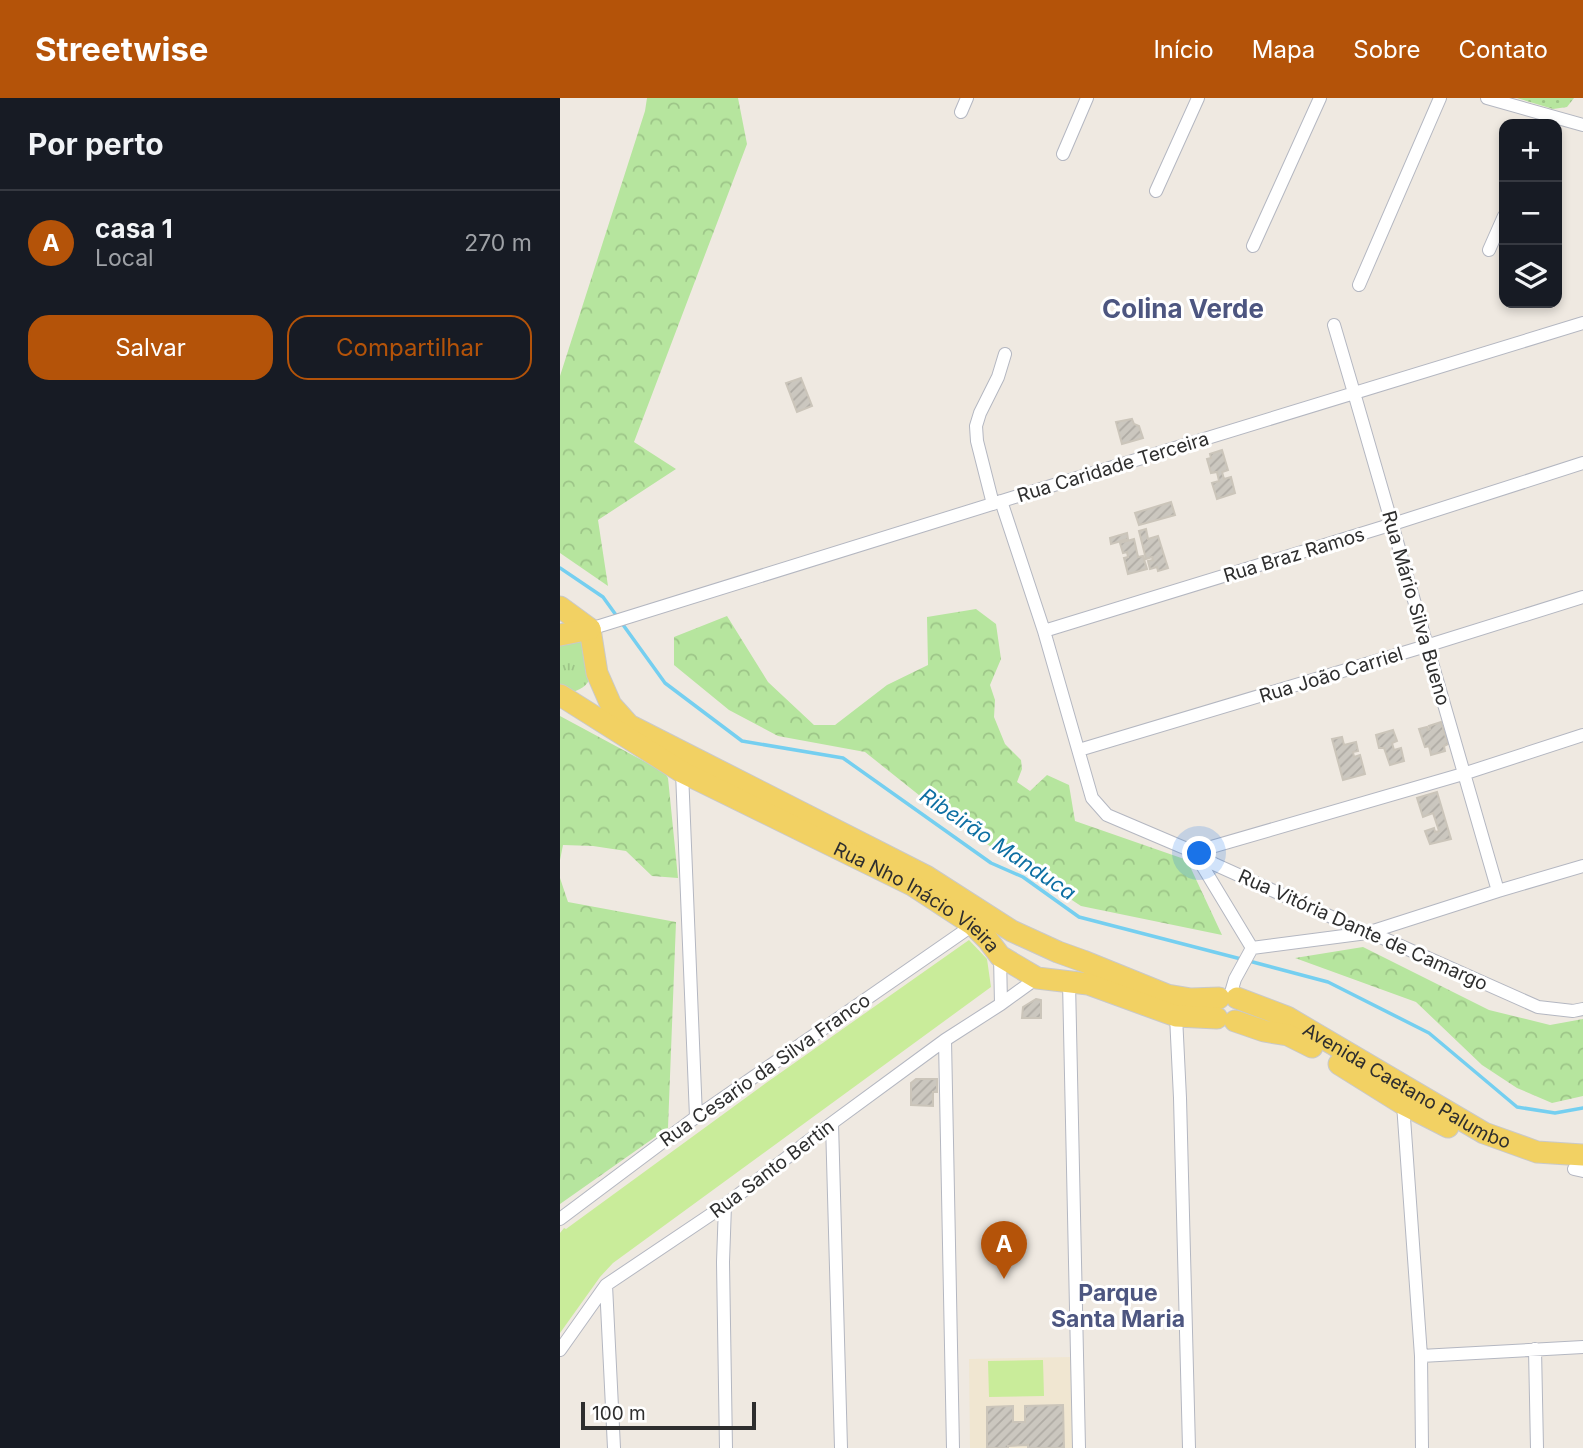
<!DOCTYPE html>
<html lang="pt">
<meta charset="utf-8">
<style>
:root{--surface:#171b24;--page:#20242c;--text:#f1f3f6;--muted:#9ea1a6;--line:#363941;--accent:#b45309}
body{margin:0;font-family:Inter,sans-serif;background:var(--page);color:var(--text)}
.controls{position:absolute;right:21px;top:21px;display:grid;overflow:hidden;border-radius:14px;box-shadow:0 4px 10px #0003}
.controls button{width:63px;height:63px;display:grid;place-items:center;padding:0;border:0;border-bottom:2px solid var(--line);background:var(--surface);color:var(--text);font:35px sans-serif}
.scale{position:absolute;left:21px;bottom:18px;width:175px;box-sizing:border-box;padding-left:7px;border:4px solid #2e2e2e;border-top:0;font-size:19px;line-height:24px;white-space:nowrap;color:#2e2e2e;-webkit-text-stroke:5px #fff;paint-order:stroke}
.you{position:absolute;left:640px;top:756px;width:24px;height:24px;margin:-18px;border:5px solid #fff;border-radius:50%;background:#1a73e8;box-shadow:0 0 0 10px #1a73e833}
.badge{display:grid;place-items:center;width:46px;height:46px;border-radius:50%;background:var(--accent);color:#fff;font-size:23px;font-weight:700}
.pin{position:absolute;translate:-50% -58px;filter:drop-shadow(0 2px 4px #0008)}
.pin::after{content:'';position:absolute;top:37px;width:24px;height:21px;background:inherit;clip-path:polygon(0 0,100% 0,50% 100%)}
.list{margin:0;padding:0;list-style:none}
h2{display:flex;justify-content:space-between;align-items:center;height:91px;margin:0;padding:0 28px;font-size:30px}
h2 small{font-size:23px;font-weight:400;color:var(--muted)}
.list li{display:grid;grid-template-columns:46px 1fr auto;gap:21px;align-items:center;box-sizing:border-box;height:105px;padding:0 28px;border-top:2px solid var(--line)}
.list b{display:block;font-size:26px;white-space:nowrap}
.list p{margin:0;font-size:23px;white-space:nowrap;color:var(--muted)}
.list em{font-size:23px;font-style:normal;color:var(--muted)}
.actions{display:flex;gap:14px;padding:21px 28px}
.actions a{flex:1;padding:16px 0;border:2px solid var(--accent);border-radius:21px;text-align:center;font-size:24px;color:var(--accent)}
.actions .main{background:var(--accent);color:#fff}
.icon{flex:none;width:38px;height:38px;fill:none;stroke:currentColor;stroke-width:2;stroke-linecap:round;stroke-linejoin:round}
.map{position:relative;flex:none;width:1023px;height:1350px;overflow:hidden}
header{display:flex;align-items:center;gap:42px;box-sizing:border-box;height:98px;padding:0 35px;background:var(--accent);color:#fff}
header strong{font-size:33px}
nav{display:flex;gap:38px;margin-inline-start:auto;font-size:24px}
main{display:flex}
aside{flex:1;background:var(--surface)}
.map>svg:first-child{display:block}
.education{fill:#f0e6d1}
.grass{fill:url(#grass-tufts)}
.forest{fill:url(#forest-crowns)}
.park{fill:url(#park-dots)}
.pitch{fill:#c9ec9a}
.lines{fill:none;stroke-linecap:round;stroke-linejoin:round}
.stream{stroke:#75cff0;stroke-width:3.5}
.building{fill:url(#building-hatch);stroke:#cbc5ba;stroke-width:2}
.minor-casing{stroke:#b4b7c1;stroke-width:14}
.primary-casing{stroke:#c9c9c9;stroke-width:23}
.minor{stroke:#fff;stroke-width:12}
.primary{stroke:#f2d163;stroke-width:21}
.labels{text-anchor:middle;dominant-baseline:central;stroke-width:6;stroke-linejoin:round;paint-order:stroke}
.street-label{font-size:19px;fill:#2e2e2e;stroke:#fff}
.water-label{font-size:21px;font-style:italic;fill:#0d6fa3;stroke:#fff}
.quarter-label{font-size:23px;font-weight:bold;fill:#4d5680;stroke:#fff}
.district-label{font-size:26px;font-weight:bold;fill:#4d5680;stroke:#fff}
</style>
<header>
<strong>Streetwise</strong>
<nav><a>Início</a><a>Mapa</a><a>Sobre</a><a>Contato</a></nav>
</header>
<main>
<aside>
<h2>Por perto<small></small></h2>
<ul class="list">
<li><span class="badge">A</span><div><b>casa 1</b><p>Local</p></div><em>270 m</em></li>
</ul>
<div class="actions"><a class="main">Salvar</a><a>Compartilhar</a></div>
</aside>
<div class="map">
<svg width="1023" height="1350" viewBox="0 0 1023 1350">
<defs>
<pattern id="grass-tufts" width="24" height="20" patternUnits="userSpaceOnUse" patternTransform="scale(1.75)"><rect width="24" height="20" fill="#b6e59e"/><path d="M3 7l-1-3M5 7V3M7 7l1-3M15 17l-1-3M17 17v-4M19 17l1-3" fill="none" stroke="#9dc588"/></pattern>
<pattern id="forest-crowns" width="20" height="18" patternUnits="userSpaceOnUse" patternTransform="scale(1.75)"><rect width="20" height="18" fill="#b6e59e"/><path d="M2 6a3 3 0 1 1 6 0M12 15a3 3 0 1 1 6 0" fill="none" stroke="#9dc588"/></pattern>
<pattern id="park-dots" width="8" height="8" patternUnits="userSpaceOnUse" patternTransform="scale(1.75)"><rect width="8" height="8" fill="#b6e59e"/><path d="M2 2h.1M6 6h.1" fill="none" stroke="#9dc588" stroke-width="1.8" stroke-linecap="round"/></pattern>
<pattern id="building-hatch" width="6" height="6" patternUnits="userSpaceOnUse" patternTransform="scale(1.75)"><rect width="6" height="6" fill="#cbc7bf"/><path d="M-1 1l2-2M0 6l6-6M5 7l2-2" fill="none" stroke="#afaba4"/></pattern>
</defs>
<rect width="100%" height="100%" fill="#efe9e1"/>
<path class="education" d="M512,1259V1350H410L409,1261Z"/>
<path class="grass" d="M19,541L24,545L32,577C27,587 24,590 13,594L0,588V545Z"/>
<path class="forest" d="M87,0H178L187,46L74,344L116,371L38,422L48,488L0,455V278L85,13Z
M416,511L436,526L441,561L430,587L435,602L434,619L445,646L461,662L462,671L457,684L470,693L487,677L509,687L515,723L627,762L662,837L521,808L389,721L305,654L218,638L169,612L114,567V539L167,518L208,584L254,627H275L327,587L368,567L367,519Z
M0,618L104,674L108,680L118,780L92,778L66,753L33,748L3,747L0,762Z
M0,780L8,804L116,824L108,1030L0,1106Z
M803,849L929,912L990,927L1023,921V998L992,1005L957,990L922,967L856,904L735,860Z"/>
<path class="park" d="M957,0H1014L1007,9L993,11Z"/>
<path class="pitch" d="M409,842L427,861L431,889L53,1165L40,1179L0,1235V1135L4,1130L6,1131L206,985Z
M483,1262L484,1298L429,1299L428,1263Z"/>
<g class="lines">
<path class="stream" d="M0,470L43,499L105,585L182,643L283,660L431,765L463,779L519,819L681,861
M689,863L768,884L869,935L957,1009L995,1015L1023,1010"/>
</g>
<path class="building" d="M241,280L252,308L237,314L226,285Z
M572,321L574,326L579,328L583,340L562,346L556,324Z
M662,352L668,372L662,374L664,381L671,379L675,395L657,401L652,385L659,383L657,374L651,375L647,361L651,360L650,356Z
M611,404L615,417L579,427L575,415Z
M586,431L588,441L598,438L608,470L598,473L597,469L590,471L588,463L593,462L592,459L586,461L579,433Z
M567,435L568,441L551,446L550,440Z
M574,441L578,459L583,458L587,471L568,476L564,460L568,459L567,454L563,455L560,445Z
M881,624L888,646L884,648L885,653L871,657L869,648L865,649L859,631L867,629L868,632L870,631L869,628Z
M833,632L837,643L832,645L834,652L841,650L844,663L830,667L824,650H819L816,637Z
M782,639L784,647L796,644L798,653L793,654L794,659L800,657L805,676L783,682L772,641Z
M877,694L891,741L870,746L865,733L874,730L875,734L879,733L873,715L863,719L857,700Z
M476,901L481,902V920H462L463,909Z
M356,981H377V994H373V1008L351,1007V985Z
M503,1307L504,1350H468V1347L448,1348V1350H427V1309L453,1308V1324H465V1308Z"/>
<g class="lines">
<defs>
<path id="minor" d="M927,0L1023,27
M401,14L407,0
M503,56L527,0
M596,93L638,0
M693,148L760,0
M929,152L944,118
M799,187L880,0
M774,227C830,415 882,604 938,793
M441,403L484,533L532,700L547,717L634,754L654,766L807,835L816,837L978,909L1013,913L1023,911
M433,406L417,343L416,328L420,315L438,279L445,256
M30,531L458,398L1023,225
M484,533L833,426L1023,365
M519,652L866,548L1023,499
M122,674L136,1019
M692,850L634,754L903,676L1023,637
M692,850L807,835L938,793L1023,768
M440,858L441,906
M509,884L519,1350
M670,898L675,881L692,850
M616,918L620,1000L629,1350
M385,942L393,1350
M843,1006L861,1258L862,1350
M272,1025L281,1350
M1014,1071L1023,1073
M165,1107L163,1164L166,1350
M0,1121L136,1019L413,827
M46,1187L54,1350
M975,1251L977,1350
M0,1252L46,1187L165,1107L272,1025L385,942L441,906L477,880
M861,1258L1023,1249"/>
<g id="primary">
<path d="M0,509L30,531L37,575L51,607L69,627L366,778L452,833L498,854L523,863L607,897L631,901L659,900"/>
<path d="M0,537L30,531"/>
<path id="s1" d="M0,597L122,674L352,787L413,827L428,842L440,858L477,880L528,886L616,918L657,920"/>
<path id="s2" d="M677,900L727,919L924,1035L977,1054L1023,1057"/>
<path d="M675,923L704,933L728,937L752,949"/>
<path d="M779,966L843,1006L888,1029"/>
</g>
</defs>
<use href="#minor" class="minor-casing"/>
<use href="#primary" class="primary-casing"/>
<use href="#minor" class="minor"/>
<use href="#primary" class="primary"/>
</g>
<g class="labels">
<g class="street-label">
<text transform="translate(553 369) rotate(-17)">Rua Caridade Terceira</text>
<text transform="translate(734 457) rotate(-17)">Rua Braz Ramos</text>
<text transform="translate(856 510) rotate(74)">Rua Mário Silva Bueno</text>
<text transform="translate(771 577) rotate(-17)">Rua João Carriel</text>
<text stroke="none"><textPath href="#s1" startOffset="411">Rua Nho Inácio Vieira</textPath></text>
<text transform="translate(803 832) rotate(24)">Rua Vitória Dante de Camargo</text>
<text transform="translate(205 972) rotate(-35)">Rua Cesario da Silva Franco</text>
<text stroke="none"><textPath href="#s2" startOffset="192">Avenida Caetano Palumbo</textPath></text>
<text transform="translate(212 1071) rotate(-37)">Rua Santo Bertin</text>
</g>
<g class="water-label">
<text transform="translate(438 746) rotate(34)">Ribeirão Manduca</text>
</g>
<g class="quarter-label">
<text x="558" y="1195">Parque<tspan x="558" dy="26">Santa Maria</tspan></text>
</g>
<g class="district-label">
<text x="623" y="210">Colina Verde</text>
</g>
</g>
</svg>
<div class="controls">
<button>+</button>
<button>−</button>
<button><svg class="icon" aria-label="layers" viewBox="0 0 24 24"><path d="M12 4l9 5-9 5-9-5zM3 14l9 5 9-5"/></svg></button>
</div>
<div class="scale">100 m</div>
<div class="you"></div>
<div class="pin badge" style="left:444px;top:1181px">A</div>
</div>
</main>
